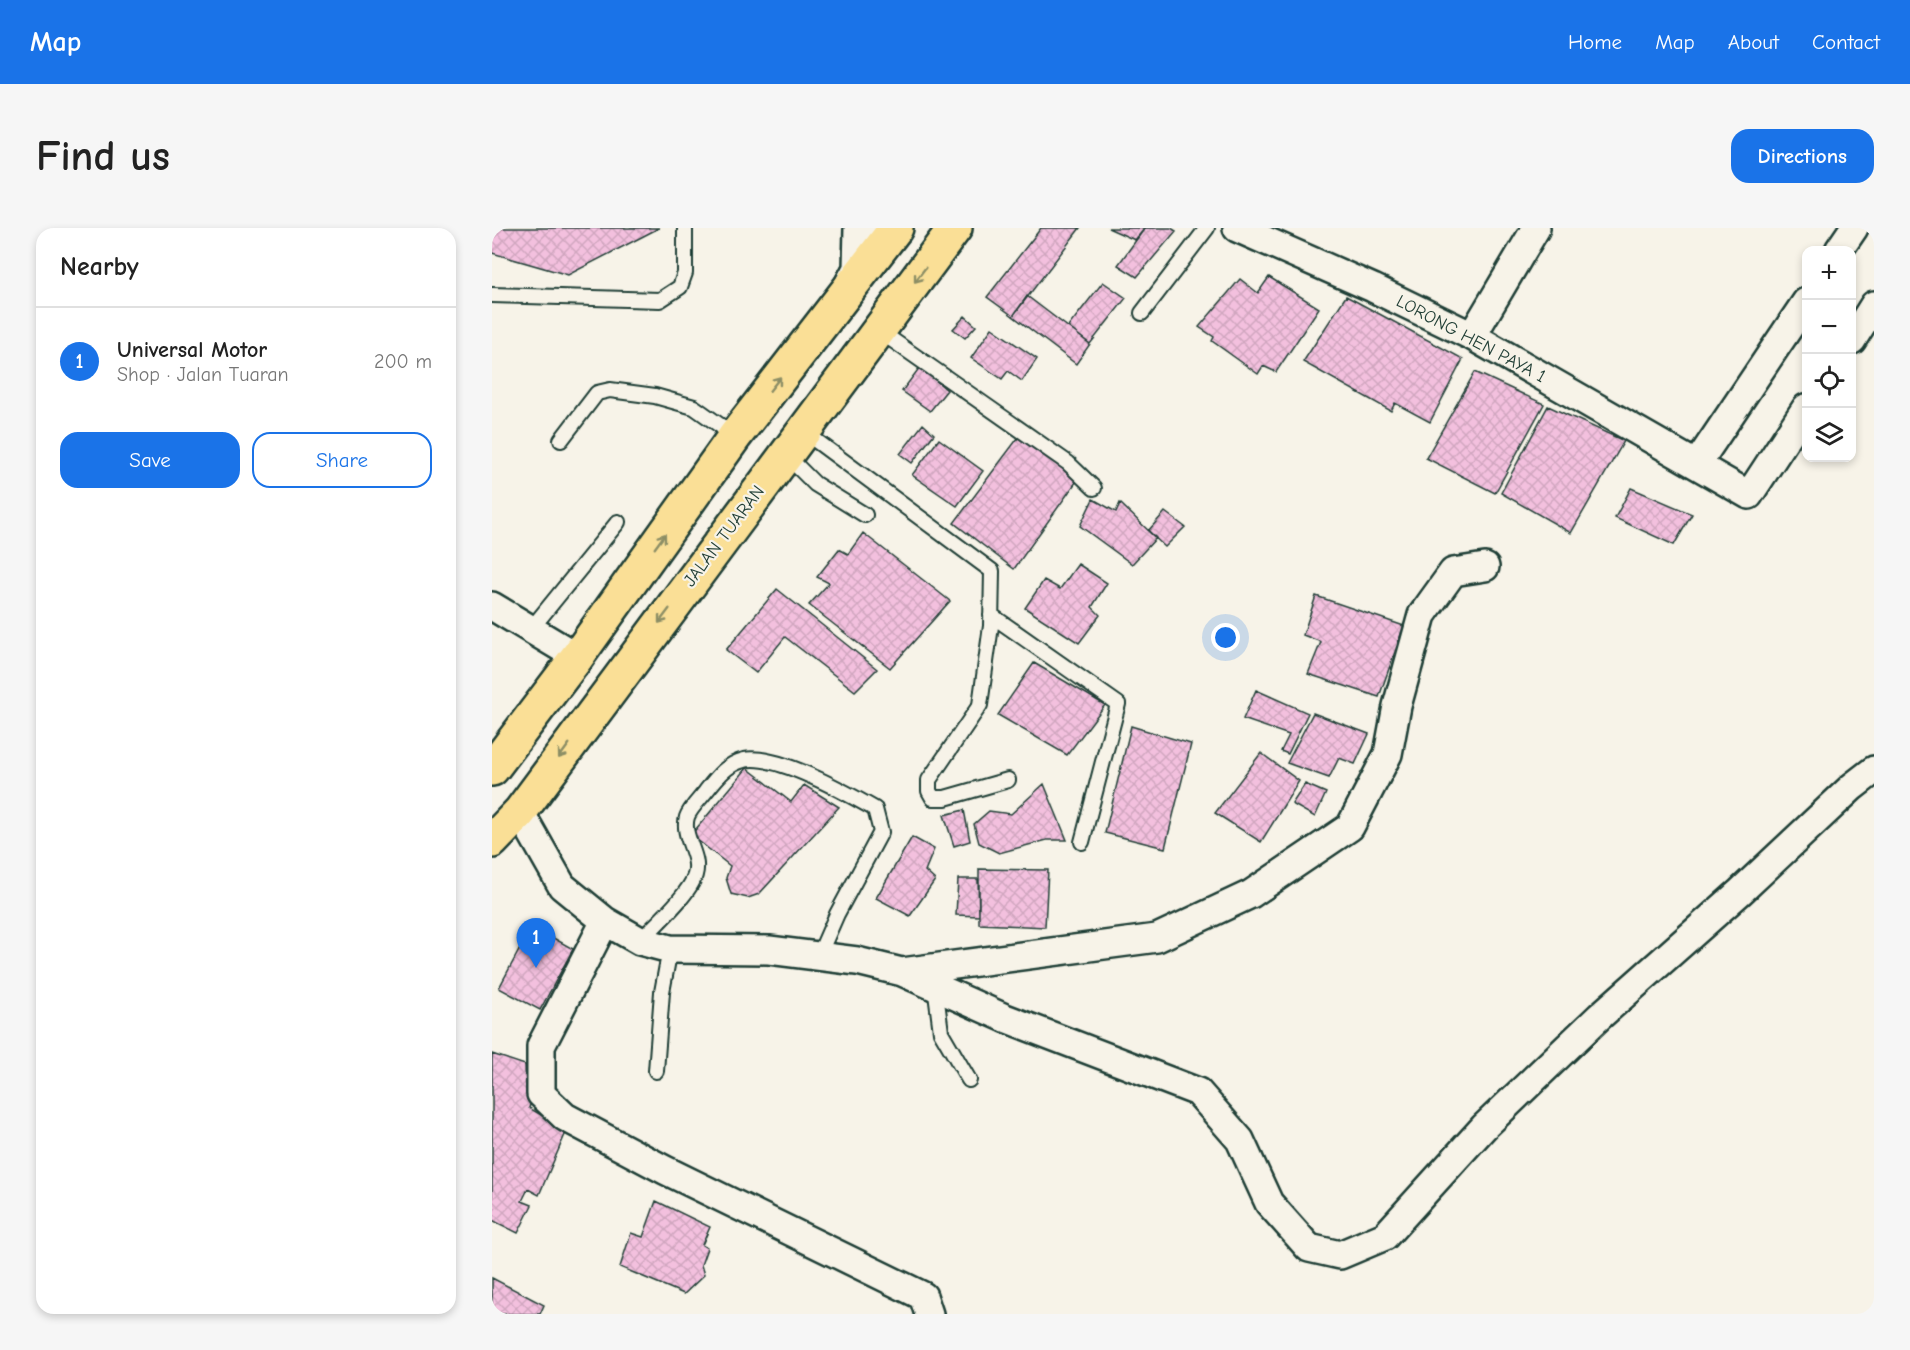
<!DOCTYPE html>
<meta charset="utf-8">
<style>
:root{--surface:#fff;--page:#f6f6f6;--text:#222;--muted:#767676;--line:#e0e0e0;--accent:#1a73e8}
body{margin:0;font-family:"Comic Neue",sans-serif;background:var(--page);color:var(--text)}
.controls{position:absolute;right:18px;top:18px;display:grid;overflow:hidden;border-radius:12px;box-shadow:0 3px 9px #0003}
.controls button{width:54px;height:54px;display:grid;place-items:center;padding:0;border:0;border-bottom:2px solid var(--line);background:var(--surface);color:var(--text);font:30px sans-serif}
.you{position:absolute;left:734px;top:410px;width:21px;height:21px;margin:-15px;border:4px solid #fff;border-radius:50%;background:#1a73e8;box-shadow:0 0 0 9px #1a73e833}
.badge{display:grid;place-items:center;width:39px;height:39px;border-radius:50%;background:var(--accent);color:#fff;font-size:20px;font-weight:700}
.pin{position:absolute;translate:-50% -50px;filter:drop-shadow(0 2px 3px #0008)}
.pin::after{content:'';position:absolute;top:32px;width:21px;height:18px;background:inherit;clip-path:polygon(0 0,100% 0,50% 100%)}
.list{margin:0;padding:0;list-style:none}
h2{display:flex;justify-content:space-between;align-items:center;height:78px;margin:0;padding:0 24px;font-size:26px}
h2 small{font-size:20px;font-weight:400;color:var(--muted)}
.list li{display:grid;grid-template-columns:39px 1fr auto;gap:18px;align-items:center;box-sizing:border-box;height:108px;padding:0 24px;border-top:2px solid var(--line)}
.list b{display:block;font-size:22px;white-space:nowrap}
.list p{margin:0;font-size:20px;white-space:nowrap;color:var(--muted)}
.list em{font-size:20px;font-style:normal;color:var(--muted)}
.actions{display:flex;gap:12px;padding:18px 24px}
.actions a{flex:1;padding:14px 0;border:2px solid var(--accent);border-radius:18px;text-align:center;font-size:21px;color:var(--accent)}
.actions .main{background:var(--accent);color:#fff}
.icon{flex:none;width:33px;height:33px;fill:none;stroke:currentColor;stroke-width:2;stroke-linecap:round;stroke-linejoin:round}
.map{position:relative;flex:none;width:1382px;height:1086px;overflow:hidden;border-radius:18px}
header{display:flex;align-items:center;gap:36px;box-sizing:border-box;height:84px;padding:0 30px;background:var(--accent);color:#fff}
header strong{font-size:28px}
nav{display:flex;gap:33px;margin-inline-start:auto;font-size:21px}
.intro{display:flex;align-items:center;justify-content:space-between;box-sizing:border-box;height:144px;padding:0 36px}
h1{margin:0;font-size:42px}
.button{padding:15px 27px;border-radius:18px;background:var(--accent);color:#fff;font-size:21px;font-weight:700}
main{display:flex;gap:36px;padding:0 36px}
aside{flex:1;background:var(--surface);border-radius:18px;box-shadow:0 3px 9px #0003}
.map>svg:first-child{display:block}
.building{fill:url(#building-cross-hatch);stroke:#1f3d34;stroke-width:1.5}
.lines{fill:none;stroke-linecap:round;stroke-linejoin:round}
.lane-casing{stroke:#1f3d34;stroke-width:18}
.street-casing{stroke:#1f3d34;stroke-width:32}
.secondary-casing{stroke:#1f3d34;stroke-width:38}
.primary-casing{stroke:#1f3d34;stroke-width:38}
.lane{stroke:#f7f3e8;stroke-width:14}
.street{stroke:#f7f3e8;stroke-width:27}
.secondary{stroke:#f7f3e8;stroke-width:33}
.primary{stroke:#fadf96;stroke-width:33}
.oneway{stroke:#8c8e65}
.labels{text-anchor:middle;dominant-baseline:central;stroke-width:4.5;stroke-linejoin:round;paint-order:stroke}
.street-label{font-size:18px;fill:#1f3d34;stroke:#f7f3e8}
</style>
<header>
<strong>Map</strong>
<nav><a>Home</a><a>Map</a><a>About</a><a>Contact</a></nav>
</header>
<div class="intro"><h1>Find us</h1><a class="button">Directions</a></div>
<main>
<aside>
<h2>Nearby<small></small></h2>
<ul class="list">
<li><span class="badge">1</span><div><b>Universal Motor</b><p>Shop · Jalan Tuaran</p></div><em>200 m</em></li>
</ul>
<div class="actions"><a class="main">Save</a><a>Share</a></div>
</aside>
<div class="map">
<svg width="1382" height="1086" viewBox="0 0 1382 1086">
<defs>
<pattern id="building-cross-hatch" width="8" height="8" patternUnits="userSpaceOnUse" patternTransform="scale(1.5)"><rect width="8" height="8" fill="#f3c0de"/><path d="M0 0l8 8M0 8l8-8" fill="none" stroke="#d0a6bf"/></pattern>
</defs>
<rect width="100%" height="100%" fill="#f7f3e8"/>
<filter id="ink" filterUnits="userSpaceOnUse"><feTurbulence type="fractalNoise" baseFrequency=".0167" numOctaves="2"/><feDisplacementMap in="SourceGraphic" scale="12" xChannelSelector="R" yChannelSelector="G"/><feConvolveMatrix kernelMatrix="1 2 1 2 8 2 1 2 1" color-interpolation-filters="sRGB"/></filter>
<g filter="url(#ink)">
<path class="building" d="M0,0H167L76,47L0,25Z
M549,0H588L521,88L495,69Z
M616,0H653L643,12Z
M653,0H679L684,3L645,49L626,37Z
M777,49L827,80L784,144L771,138L766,146L720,113L722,109L707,99L748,51L766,65Z
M611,54L634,70L598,116L576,99Z
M535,68L598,116L584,136L521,88Z
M854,68L971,131L938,194L903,175L899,183L811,134Z
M473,88L484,98L473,110L461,101Z
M500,100L545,131L530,153L516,143L510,151L479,130Z
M428,139L455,162L438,183L410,163Z
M983,144L1052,176L1003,265L934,230Z
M1056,178L1132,213L1079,305L1009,265Z
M431,196L442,206L420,235L408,226Z
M529,206L587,250L522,341L462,295Z
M447,211L491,243L465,278L420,247Z
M1139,260L1200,286L1182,317L1123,290Z
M601,271L624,284L628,275L664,310L640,336L588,298Z
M673,284L693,299L673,319L656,303Z
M371,305L458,373L398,440L317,377L337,355L325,349L347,321L356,326Z
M586,336L615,355L600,379L608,387L587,415L533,380L552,352L568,361Z
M285,361L385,441L363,463L293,409L264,445L234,422Z
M824,368L912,398L887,469L816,446L829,414L811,407Z
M542,435L613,477L575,527L506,487Z
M764,462L816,485L796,526L789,523L797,507L751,491Z
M821,485L877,506L863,536L847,530L837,550L795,535Z
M639,498L699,516L673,620L613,605Z
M769,525L807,553L769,614L723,585Z
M255,540L299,574L312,557L347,579L267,666L256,670L239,666L234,650L238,638L199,607Z
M552,556L575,612H555L507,625L487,615L482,596L497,583L519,586Z
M813,556L834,565L823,589L800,576Z
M472,582L478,613L462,618L452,587Z
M420,609L442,621L433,643L443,652L418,688L384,670Z
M487,641L556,642L553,699L487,696Z
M466,651H486L487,688L464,687Z
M40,698L81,721L48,782L7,760Z
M0,826L33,837L34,864L41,867L37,880L75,902L47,967L36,961L30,973L40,977L26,1005L0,992Z
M164,973L218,999L210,1017L215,1020L209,1037L212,1047L192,1066L128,1039L139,1005L151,1009Z
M0,1050L52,1077L48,1086H0Z"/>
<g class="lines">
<defs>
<path id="lane" d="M0,67L168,72L188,59L193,45V0
M650,85L715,0
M386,102L576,235L602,260
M311,203L500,343L499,398L488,477L437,552V563L441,570H453L516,552
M69,212L105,165L118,162L163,168L202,179L243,208
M293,226L323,256L373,287
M499,387L626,476L590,614
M39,401L126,294
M148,713C162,698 198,666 203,647C209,627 189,609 195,589C198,580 209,570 214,563C225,549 235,536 252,532C284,525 355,565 383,581L389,604L345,686L327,727
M443,758L449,804L477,852
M164,843L170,764L178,721"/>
<path id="street" d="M745,0L881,60L980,108L1257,267L1314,180
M1347,22L1362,0
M980,108L1044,0
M1360,112L1382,77
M1205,236L1314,74
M0,378L85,429
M28,584L70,658L113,693L148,713L178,721L277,722L365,733L410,744L665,710L759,666L858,599L896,526L905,478L930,387L961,344L993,339
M113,693L49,818V866L73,889L173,942L431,1068L437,1086
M410,744L513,790L706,864L748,912L777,975L817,1020L848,1027L893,1008L992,899L1108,788L1248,664L1360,559L1382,542"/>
<path id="secondary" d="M360,56L368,41L369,0"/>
<path id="primary" d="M0,541L85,429L243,208L404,0
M0,613L28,584L463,0"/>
</defs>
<use href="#lane" class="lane-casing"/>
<use href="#street" class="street-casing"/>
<use href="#secondary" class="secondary-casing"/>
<use href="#primary" class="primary-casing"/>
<use href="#lane" class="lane"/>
<use href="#street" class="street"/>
<use href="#secondary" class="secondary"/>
<use href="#primary" class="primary"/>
</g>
<defs><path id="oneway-shaft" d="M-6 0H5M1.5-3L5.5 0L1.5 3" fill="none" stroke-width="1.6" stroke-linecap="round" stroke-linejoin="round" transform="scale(1.5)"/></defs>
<g class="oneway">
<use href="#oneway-shaft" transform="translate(428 47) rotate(127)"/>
<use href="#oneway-shaft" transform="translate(283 156) rotate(-52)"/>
<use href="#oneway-shaft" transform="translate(168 313) rotate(-54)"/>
<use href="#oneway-shaft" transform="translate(172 388) rotate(127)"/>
<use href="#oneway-shaft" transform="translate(72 523) rotate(126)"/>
</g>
</g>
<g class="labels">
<g class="street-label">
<text transform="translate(979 111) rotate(28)">LORONG HEN PAYA 1</text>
<text transform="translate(232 308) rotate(-53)">JALAN TUARAN</text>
</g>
</g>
</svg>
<div class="controls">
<button>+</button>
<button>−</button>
<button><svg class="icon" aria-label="locate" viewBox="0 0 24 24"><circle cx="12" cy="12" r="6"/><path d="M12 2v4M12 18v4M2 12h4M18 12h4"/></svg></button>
<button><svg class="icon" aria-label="layers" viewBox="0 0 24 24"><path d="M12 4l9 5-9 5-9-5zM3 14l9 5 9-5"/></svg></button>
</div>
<div class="you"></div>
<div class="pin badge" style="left:44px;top:740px">1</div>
</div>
</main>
